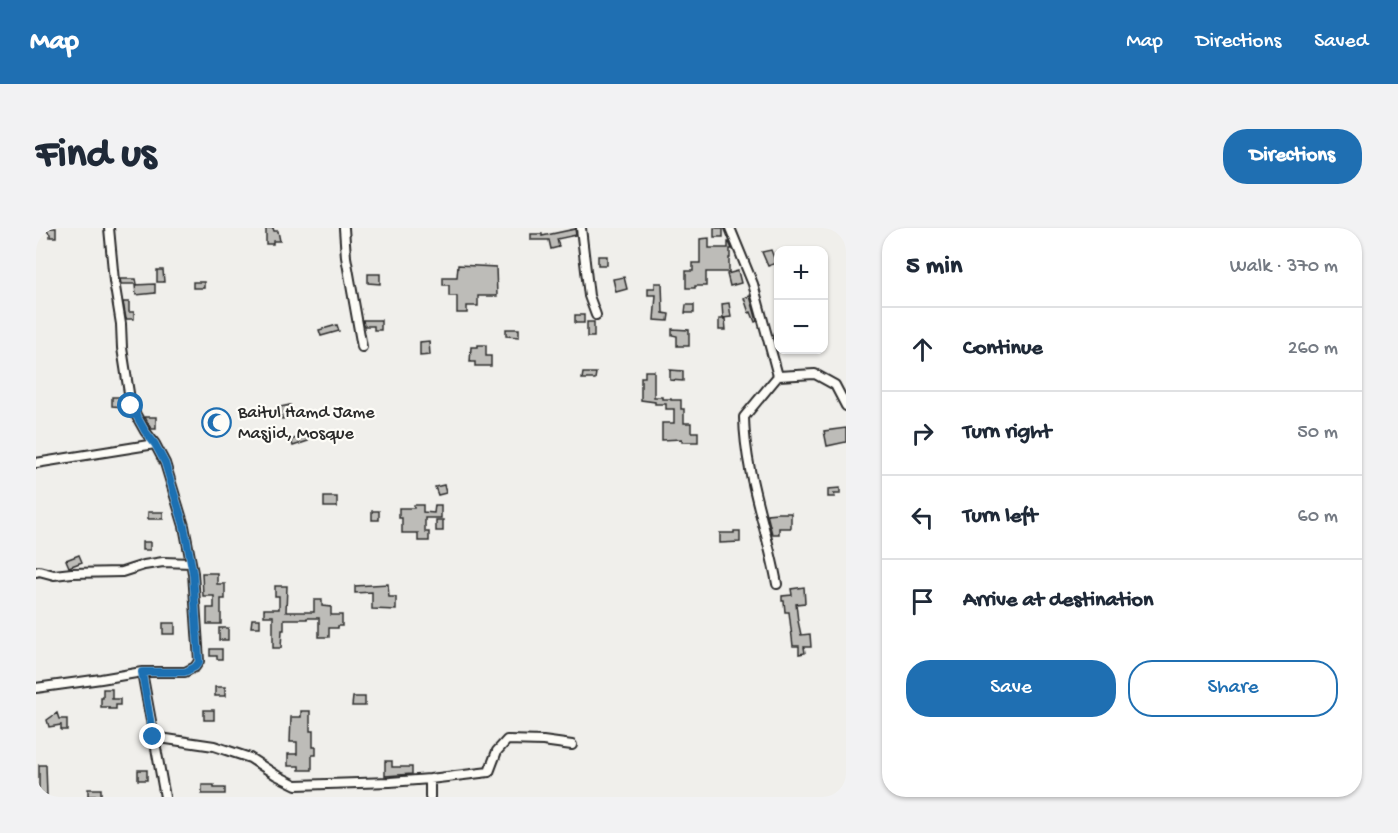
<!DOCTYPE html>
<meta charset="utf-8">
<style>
:root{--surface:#fff;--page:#f2f2f3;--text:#1f2937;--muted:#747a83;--line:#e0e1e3;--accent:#1f6fb2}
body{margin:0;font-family:"Gochi Hand",sans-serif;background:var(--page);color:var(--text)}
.controls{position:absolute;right:18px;top:18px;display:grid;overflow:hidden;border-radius:12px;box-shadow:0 2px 4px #0004}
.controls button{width:54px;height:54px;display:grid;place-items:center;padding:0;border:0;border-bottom:2px solid var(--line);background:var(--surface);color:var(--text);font:30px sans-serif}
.stop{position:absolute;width:18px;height:18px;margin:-14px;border:4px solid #1f6fb2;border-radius:50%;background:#fff}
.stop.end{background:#1f6fb2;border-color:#fff;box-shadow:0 2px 6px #0008}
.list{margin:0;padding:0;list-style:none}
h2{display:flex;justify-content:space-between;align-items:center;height:78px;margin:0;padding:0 24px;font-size:26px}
h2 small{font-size:20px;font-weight:400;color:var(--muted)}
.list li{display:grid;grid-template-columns:39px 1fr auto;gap:18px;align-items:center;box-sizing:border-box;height:84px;padding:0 24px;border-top:2px solid var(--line)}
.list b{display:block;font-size:22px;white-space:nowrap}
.list em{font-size:20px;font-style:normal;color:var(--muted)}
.actions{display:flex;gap:12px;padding:18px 24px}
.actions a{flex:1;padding:14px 0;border:2px solid var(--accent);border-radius:24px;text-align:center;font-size:21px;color:var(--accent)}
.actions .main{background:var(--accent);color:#fff}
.icon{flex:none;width:33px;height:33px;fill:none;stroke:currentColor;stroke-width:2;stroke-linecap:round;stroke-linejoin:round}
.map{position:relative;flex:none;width:810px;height:569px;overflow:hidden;border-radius:24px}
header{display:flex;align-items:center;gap:36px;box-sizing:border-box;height:84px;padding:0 30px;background:var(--accent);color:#fff}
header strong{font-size:28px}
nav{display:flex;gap:33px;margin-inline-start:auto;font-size:21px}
.intro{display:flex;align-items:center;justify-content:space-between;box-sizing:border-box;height:144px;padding:0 36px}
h1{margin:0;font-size:42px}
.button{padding:15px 27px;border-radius:24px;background:var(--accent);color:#fff;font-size:21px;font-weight:700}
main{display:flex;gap:36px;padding:0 36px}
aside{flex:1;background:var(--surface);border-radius:24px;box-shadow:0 2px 4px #0004}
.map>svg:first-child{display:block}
.building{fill:#bdbcb8;stroke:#2b2b2b;stroke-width:1.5}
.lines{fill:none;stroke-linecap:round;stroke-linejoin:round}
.street-casing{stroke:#2b2b2b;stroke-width:12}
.street{stroke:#fdfcf7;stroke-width:8}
.route{stroke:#1f6fb2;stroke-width:8}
.labels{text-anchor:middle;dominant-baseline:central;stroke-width:4.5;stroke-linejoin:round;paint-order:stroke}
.poi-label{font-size:18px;fill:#2b2b2b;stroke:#fdfcf7;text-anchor:start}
</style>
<header>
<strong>Map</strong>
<nav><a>Map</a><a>Directions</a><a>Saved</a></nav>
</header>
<div class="intro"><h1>Find us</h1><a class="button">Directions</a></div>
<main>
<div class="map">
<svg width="810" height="569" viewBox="0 0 810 569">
<rect width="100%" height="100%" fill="#f0efeb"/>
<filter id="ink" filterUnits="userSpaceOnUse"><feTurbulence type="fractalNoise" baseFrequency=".0167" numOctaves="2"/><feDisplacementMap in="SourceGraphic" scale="12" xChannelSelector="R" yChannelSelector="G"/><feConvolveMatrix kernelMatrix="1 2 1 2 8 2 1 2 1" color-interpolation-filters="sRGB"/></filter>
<g filter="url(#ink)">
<path class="building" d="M8,0H20V9H14V6Z
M230,0H237L238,3H242L244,13H237V16H230Z
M678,0H687V9H678Z
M539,1L540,7L521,11L523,19L515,21L513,12H495V6H506V8Z
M673,10V20H692V14H693L696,21H694V30H693V44H670V58H659V60H650V43H657V35H664V11Z
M735,22L740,35L732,38L726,24Z
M562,28H571V37H562Z
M422,37L460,39L461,68H442V78H431V85H421V68H413V57H407V49H421Z
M121,42H127L128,54H121Z
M702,43L705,55L694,58L691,46Z
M332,46H344V56L332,55Z
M588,49L591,61L580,64L577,51Z
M84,51H100L101,56H85Z
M157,54H168V60H157Z
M619,55H626L627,85L633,86L632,93L618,92L620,67H612V60H619Z
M119,56V65L100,67L99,57Z
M714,68L721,93L719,94L715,84L713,85L708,70Z
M87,74H93V84H98V91H90Z
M693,75L695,89L687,90L686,76Z
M650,77H658V85H649Z
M539,87H548V95H539Z
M683,91H689L690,102H683Z
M327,92H345V102H338V98H328Z
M551,94H558V109H551Z
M301,97L303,103L285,108L283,102Z
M470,101H483V109L470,108Z
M636,101L653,102V118H641V108L636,107Z
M393,113L394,127L384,128V114Z
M442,117H450V128H455V138H439V134H434L435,119H442Z
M634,142L647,143V153L634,152Z
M609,143H618V169H626V171H635V172H645V181H648V195H655V204H662V214H646V211L626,212V195H638V181H630V176H619V174L605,172V149H609Z
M547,145H560L559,151H546Z
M76,169H87L88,179L76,178Z
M254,177L256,188L246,191L244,179Z
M109,189H120V201H115Z
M810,200V214L791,218L788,203Z
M269,207L272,213L257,218L255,212Z
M408,257L410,265L402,267L399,259Z
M804,260V266H798L799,269H792V261Z
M288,269H301V279H288Z
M378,277H387V284L398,285L399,277H405V290H389V304H393V313H382V305H366V290H363V280H378Z
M336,283H343V292H336Z
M112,284H127V291H112Z
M741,285H755V300H743V306H736L731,286Z
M400,292H407V303H400Z
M698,303H704V314L684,315V305H698Z
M106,314H114V322H106Z
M43,327L46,334L33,339L30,332Z
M166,345H181V356H189V371H185V396H171V380H178V368H167Z
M352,356L353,369H360V382L336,381V364L319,365V358Z
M239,358H251L250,384H278V372H286V378L295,379V387H306V398H302V400H293V409H283V390H271V391H248V402H246L245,420H237V388H228V381H243V368H239Z
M768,359L769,375L760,376L762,393L765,407L774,406L775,419H768L769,425L763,426V418H757L753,384H749L748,373H746V368L756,367L755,361Z
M216,391H224V399H215Z
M127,395H139V406H127Z
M183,400H192V412H183Z
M174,421H186V431H181V428H174Z
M179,459H189V468H179Z
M67,461H76V471H84V477H80V481H73V479H65V470H67Z
M317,469H329V478H316Z
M168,482H178V492H168Z
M265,483H274V503H277V519H280V527H276V542H263V538H252V526H261V514H254L255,489H265Z
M21,485L23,491H31V502H25V497L13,499L11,492Z
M349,533H356V539H376V546L349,548Z
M3,537H10L11,567H0V560H3Z
M102,542H111V552H102Z
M166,557H178V560H189V566H166Z
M52,561H65V568H52Z"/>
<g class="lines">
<defs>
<path id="street" d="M308,0L310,29L326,119
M545,0L553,68L560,87
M694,0L717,56L742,148L779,146L799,157L810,178
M0,235L119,216
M0,344L3,343L18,347L36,345L86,344L108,337L127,334L155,335
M741,356C731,300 709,247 708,189L742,148
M106,444L129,569
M0,460L65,451L106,444H149L159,439L163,433L157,345L148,298L129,235L119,216L109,203L95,178L86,120L85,96L78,53L73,0
M117,509L178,518L214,530L240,547L260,557L354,554L394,551L453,544L461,523L471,512L507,513L536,517
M394,569V551"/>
</defs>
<use href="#street" class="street-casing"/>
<use href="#street" class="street"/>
</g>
</g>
<g class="lines" filter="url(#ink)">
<path class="route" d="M95,178L109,203L119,216L129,235L148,298L157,345L163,434L159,439L149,444H106L117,509"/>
</g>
<defs>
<symbol id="mosque-ring" viewBox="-11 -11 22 22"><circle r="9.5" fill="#fdfcf7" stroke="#1f6fb2" stroke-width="1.5"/><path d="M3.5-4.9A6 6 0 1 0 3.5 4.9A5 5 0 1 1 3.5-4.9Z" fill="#1f6fb2"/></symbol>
</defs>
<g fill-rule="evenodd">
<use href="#mosque-ring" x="164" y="178" width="33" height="33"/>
</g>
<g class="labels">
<g class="poi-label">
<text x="202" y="185">Baitul Hamd Jame<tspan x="202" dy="21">Masjid, Mosque</tspan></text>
</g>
</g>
</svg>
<div class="controls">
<button>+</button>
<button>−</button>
</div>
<div class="stop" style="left:95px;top:178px"></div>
<div class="stop end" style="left:117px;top:509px"></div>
</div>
<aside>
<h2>5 min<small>Walk · 370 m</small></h2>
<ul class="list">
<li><svg class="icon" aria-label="ahead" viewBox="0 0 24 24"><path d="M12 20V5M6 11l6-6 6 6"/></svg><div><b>Continue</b></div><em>260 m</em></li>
<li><svg class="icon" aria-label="right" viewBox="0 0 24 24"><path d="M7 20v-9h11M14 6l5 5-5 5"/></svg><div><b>Turn right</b></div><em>50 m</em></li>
<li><svg class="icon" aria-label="left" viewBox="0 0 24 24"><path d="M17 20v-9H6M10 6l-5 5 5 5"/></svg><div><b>Turn left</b></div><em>60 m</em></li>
<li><svg class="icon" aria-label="arrive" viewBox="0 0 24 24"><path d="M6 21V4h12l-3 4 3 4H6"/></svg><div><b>Arrive at destination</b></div></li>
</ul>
<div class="actions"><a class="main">Save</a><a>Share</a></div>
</aside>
</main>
